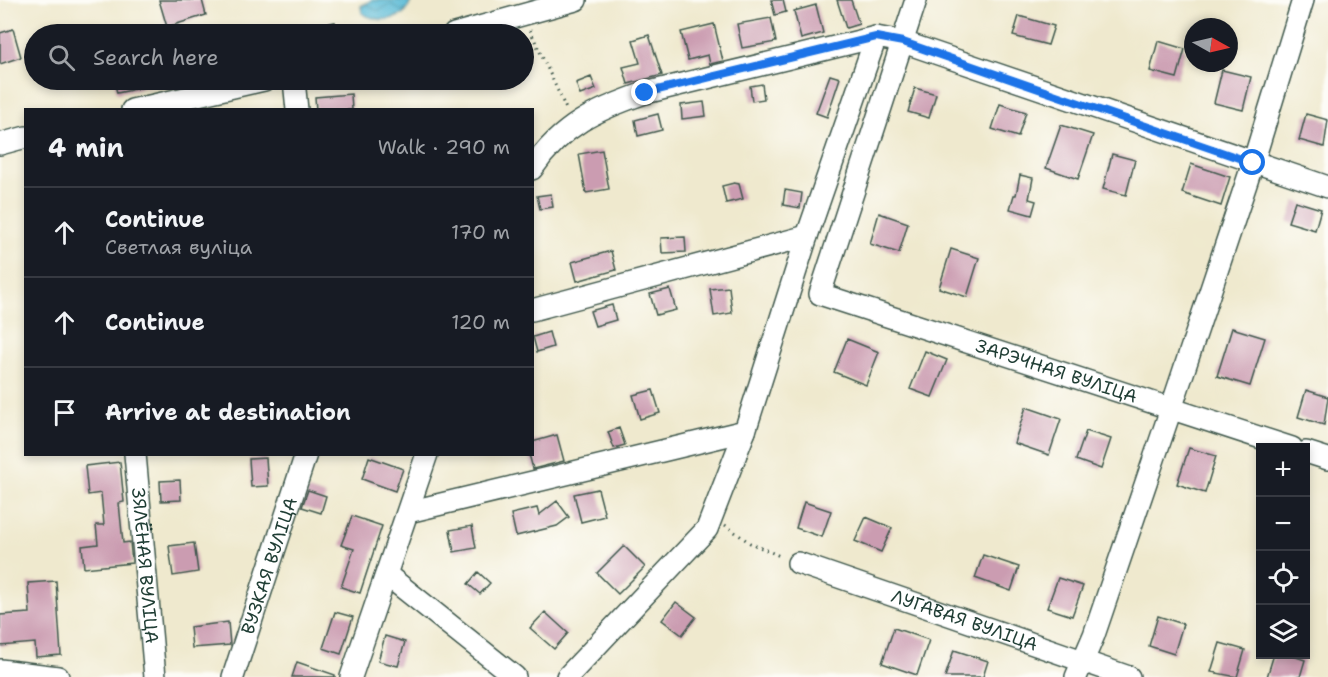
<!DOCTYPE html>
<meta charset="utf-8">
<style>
:root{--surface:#171b24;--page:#20242c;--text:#f1f3f6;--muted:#9ea1a6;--line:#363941}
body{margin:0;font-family:"Shantell Sans",sans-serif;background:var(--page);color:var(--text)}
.controls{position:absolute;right:18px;bottom:18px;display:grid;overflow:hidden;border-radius:0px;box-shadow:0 3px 9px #0003}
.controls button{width:54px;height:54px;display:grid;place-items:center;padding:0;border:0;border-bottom:2px solid var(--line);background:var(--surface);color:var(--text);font:30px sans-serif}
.compass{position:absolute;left:1184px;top:18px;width:54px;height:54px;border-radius:50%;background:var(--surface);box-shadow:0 3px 9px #0003;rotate:98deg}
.stop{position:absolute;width:18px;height:18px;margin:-14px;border:4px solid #1a73e8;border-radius:50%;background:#fff}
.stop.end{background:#1a73e8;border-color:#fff;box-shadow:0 2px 6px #0008}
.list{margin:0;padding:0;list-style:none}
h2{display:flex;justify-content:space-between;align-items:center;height:78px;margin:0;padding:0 24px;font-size:26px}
h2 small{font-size:20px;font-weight:400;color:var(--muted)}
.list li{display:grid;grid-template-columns:39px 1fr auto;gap:18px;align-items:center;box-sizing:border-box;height:90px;padding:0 24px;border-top:2px solid var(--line)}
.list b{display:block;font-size:22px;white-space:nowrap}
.list p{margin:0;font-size:20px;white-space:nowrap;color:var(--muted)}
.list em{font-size:20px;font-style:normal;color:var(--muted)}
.icon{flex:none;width:33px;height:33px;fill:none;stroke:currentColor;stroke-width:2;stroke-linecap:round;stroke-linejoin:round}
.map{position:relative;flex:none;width:1328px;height:677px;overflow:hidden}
.search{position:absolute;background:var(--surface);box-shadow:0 3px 9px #0003;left:24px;top:24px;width:510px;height:66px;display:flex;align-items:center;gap:15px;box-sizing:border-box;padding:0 21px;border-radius:33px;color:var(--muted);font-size:22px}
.panel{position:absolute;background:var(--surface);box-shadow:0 3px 9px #0003;left:24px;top:108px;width:510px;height:348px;border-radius:0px}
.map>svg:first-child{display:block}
.water{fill:url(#water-waves);stroke:#3c7c85;stroke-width:1.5}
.building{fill:#cb9cb1}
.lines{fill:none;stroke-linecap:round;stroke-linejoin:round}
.minor-casing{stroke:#3e574b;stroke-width:24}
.path{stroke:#3e574b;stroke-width:3;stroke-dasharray:1.5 4.5;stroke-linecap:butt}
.minor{stroke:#fff;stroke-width:21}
.route{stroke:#1a73e8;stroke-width:8}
.labels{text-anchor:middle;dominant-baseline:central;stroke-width:4.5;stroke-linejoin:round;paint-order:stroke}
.street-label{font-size:18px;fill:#1f3d34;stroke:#fdfcf7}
</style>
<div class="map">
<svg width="1328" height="677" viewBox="0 0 1328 677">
<defs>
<pattern id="water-waves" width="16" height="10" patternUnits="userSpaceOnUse" patternTransform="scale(1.5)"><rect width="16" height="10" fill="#58bad6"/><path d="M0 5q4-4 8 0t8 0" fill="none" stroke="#4898ae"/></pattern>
</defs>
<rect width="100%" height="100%" fill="#fdfcf7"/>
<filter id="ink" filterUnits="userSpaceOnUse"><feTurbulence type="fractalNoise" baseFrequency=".0167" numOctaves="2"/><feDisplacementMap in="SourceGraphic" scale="12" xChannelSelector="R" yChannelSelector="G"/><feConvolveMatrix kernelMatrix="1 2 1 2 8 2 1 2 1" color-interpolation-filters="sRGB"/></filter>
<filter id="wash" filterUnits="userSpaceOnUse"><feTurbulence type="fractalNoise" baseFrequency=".008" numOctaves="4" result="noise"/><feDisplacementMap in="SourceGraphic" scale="24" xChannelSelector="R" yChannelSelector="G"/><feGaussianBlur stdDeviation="1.35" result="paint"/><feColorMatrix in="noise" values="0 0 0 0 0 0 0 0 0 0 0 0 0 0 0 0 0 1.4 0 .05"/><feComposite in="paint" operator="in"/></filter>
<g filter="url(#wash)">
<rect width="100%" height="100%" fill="#efe9ce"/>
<path class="water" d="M372,0H411C406,22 377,24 362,13L361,6Z"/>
<g id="blocks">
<path class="building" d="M159,0H202L206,15L167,27Z
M771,0H783L786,12L775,15Z
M837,0H851L859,24L846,28Z
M816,5L823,33L801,39L794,11Z
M1019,16L1054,26L1048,45L1013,36Z
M771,18L776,42L742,48L737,24Z
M335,22L337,34H301L300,29Z
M714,24L723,61L710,64L708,55L688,60L681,32Z
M13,29L21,57L0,64V33Z
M649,35L662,75L628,84L623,67L640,63L633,40Z
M1158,41L1185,49L1177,78L1150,71Z
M1222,70L1251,77L1243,110L1214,103Z
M830,75L840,78L827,117L816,113Z
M591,77L596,89L580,95L576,83Z
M114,80H154L155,85L117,93Z
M762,84L764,99L752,101L750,86Z
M915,88L936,94L929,118L908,112Z
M351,94L352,110H316L315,97Z
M704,102L706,116L682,119L681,105Z
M1000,104L1026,112L1018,137L992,129Z
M658,114L662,130L638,136L635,120Z
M1306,114L1328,120L1324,147L1299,140Z
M1061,125L1093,135L1078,179L1046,168Z
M602,150L609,189L586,193L579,154Z
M1112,154L1135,160L1126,195L1103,189Z
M1191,164L1230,177L1221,206L1182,193Z
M1020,175L1033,178L1029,199L1036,201L1032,215L1010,209L1014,195H1016Z
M734,183L739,184L743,199L726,203L722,186Z
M785,190L802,193L800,208L783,205Z
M551,194L553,207L540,209L537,196Z
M1295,201L1321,209L1315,230L1288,222Z
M879,213L908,223L899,253L870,244Z
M685,237L686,252L662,253L661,238Z
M951,249L979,258L967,297L939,288Z
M611,251L616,270L577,281L572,262Z
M729,287L732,313L714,316L710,289Z
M670,289L676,310L656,315L650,294Z
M612,305L616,320L595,326L590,311Z
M1232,328L1265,338L1250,386L1217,376Z
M549,332L553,347L537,352L533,337Z
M847,339L879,352L866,385L834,372Z
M925,351L947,360L932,397L910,389Z
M653,390L660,413L640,419L633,395Z
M1306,390L1328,397L1324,425L1298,417Z
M1026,407L1061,419L1049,455L1014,443Z
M619,428L625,445L614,448L608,432Z
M1086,431L1111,439L1101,469L1076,460Z
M557,435L564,461L533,469L529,454H532V442Z
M1189,448L1216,456L1205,493L1177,484Z
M369,457L403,469L395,491L362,479Z
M266,458L268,486L251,487L249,459Z
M120,462L124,502L119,503L123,543L130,542L132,563L84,568L82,546L98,544L96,525H104L101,493L88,495L85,466Z
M180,480L181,500L161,501L160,481Z
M598,489L605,516L581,522L574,494Z
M308,490L326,496L321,513L302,507Z
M557,501L569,517L557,526L516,536L511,514L537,508L539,515Z
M804,502L831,511L822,537L796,528Z
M352,516L382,526L360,593L341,587L354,549L341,545Z
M866,517L892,528L881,552L855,541Z
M472,526L476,548L454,552L450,530Z
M194,543L198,572L173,576L169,546Z
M624,546L645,567L618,594L597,573Z
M983,555L1019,567L1011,591L975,578Z
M478,572L490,583L480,594L468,584Z
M1058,578L1083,586L1072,616L1047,608Z
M56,581L61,655L36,657L35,643L0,646V615L30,613L28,583Z
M676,602L696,617L682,635L662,620Z
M335,612L353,617L341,654L323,648Z
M545,612L568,633L554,649L530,628Z
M1158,616L1183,624L1174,654L1149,646Z
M228,622L230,645L192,648L190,627Z
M894,628L929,640L917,675L882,663Z
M385,636L405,642L398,666L378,661Z
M1220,643L1245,650L1237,677L1211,672Z
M954,650L988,661L983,677H945Z
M1274,654H1287L1305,660L1300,677H1267Z
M297,662L335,675V677H292Z"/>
</g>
</g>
<g filter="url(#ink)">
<use href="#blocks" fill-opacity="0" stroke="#3e574b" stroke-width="1.5"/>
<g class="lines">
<defs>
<g id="minor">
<path id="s1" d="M916,0L820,294L1292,448"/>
<path d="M454,34L576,0"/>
<path d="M294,80L297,110"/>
<path d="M132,110L264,80"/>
<path d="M0,144L26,137"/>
<path d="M532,169C562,125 596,110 645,93L876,37"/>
<path d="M532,310L807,236"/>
<path d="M1306,452L1328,459"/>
<path id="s2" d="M135,454L155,677"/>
<path d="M408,512L745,431L807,236L876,37L903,42L1328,187"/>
<path id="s3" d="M798,563L1129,677"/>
<path d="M387,575L515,677"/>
<path d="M0,670L58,677"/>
<path id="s4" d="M233,677L306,454"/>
<path d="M351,677L427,454"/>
<path d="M567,677L707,529L745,431"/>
<path d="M1076,677L1094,635L1171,409L1253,163L1303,0"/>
</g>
</defs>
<use href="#minor" class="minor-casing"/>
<path class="path" d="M530,30L567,111
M725,525L750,543L782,557"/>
<use href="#minor" class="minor"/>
</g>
</g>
<g class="lines" filter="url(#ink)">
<path class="route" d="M645,93L876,37L903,42L1253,163"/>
</g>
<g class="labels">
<g class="street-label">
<text stroke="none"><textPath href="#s1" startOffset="558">ЗАРЭЧНАЯ ВУЛІЦА</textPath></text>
<text stroke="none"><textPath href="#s2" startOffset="112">ЗЯЛЁНАЯ ВУЛІЦА</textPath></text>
<text stroke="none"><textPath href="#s4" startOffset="117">ВУЗКАЯ ВУЛІЦА</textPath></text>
<text stroke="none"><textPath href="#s3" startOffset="176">ЛУГАВАЯ ВУЛІЦА</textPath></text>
</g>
</g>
</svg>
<div class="controls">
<button>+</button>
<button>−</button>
<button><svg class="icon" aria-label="locate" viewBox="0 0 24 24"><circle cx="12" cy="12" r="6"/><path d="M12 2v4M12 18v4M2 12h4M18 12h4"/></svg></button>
<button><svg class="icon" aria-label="layers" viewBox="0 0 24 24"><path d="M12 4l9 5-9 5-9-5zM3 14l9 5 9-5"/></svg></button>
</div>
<svg class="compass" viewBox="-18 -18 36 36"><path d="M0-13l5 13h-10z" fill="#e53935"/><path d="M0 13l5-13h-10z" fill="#9ea1a6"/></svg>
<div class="stop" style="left:1253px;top:163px"></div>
<div class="stop end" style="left:645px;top:93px"></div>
<div class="search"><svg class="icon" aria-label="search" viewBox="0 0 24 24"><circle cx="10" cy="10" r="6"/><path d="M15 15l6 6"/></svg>Search here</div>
<section class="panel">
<h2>4 min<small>Walk · 290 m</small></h2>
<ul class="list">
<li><svg class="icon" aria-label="ahead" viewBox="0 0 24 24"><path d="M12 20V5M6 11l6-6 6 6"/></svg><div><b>Continue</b><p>Светлая вуліца</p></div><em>170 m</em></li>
<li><svg class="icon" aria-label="ahead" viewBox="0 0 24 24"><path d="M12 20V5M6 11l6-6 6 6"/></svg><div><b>Continue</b></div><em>120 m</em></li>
<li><svg class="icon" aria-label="arrive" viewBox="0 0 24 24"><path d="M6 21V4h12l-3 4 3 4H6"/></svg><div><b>Arrive at destination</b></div></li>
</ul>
</section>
</div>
